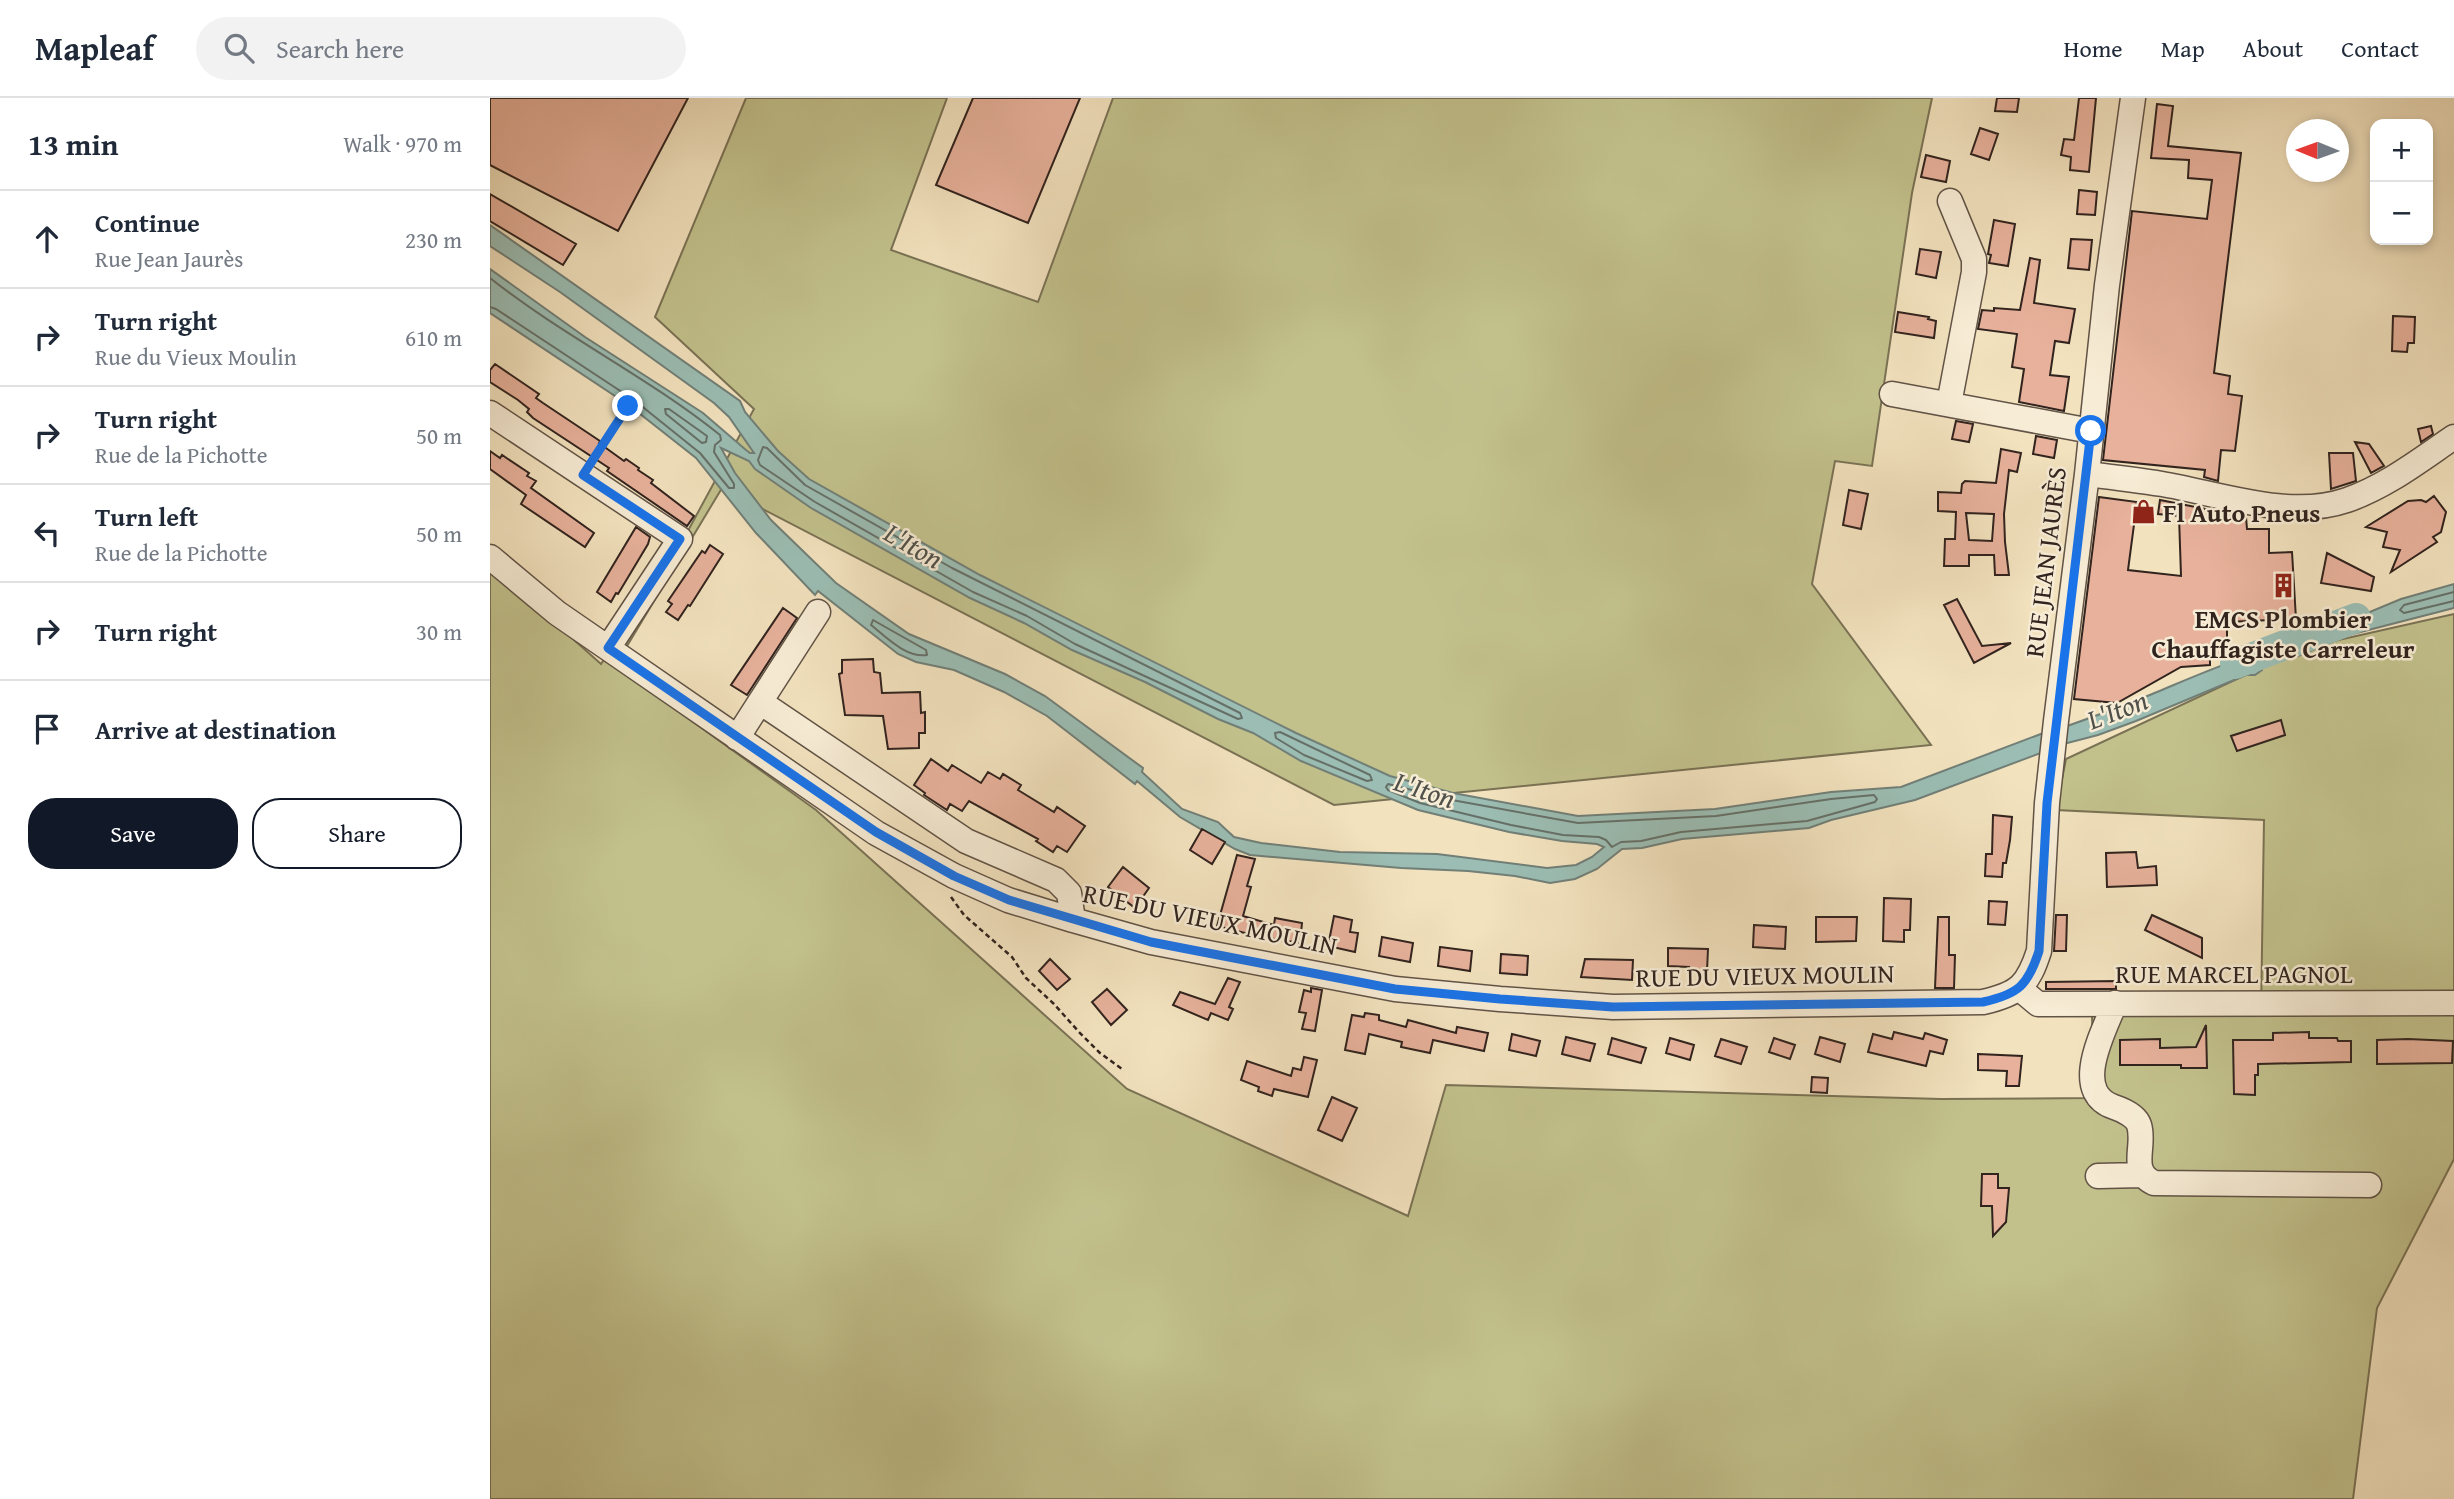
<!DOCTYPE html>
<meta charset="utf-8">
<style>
:root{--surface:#fff;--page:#f2f2f3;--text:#1f2937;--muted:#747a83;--line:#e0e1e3;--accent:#111827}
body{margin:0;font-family:"Gentium Book Plus",serif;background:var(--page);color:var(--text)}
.controls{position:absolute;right:21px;top:21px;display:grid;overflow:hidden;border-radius:14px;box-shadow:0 4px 10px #0003}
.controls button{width:63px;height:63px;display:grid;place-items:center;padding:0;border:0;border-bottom:2px solid var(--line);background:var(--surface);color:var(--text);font:35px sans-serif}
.compass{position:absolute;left:1796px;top:21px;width:63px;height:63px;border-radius:50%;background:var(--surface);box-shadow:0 4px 10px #0003;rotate:271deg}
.stop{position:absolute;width:21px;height:21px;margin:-16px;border:5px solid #1a73e8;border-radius:50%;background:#fff}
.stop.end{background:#1a73e8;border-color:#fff;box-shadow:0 2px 7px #0008}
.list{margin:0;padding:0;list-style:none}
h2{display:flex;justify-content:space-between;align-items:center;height:91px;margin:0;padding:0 28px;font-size:30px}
h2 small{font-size:23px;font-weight:400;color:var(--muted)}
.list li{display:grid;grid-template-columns:46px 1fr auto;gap:21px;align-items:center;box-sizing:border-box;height:98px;padding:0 28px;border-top:2px solid var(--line)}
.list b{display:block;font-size:26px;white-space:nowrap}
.list p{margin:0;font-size:23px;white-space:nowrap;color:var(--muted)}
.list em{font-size:23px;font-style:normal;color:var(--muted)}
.actions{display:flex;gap:14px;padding:21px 28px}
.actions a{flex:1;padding:16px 0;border:2px solid var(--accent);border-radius:28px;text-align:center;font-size:24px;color:var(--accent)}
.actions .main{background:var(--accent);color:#fff}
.icon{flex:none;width:38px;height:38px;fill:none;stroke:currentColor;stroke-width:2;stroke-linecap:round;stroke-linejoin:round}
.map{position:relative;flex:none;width:1964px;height:1401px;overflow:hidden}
header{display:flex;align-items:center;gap:42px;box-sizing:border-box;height:98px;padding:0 35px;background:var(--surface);border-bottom:2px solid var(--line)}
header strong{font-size:33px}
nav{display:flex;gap:38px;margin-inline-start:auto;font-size:24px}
.search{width:490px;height:63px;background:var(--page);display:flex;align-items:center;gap:18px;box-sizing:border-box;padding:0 24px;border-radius:38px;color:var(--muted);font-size:26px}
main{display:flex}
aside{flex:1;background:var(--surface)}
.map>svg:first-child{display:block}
.green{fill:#c2c18c;stroke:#7a7255;stroke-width:2}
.water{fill:#9bbdb3;stroke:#717f77;stroke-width:2;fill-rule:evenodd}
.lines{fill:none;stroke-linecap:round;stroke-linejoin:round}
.shore{stroke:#667068;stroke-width:2}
.river{stroke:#9bbdb3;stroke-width:30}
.building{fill:#e7b19b;stroke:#31231e;stroke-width:2;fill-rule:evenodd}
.minor-casing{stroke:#615346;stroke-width:27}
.path{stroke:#31231e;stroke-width:2.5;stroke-dasharray:5 3.5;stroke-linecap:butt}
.minor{stroke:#f7ecd5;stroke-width:24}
.route{stroke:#1a73e8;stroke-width:9}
.labels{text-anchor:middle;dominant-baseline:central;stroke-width:5;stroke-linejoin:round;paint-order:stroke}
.poi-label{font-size:26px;font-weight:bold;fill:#31231e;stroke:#f7ecd5;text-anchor:start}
.street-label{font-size:26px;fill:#31231e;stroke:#f7ecd5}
.water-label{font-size:28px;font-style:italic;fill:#51514b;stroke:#f7ecd5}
</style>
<header>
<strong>Mapleaf</strong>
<div class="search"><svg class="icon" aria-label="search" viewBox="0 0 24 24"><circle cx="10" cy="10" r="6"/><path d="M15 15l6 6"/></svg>Search here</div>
<nav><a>Home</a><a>Map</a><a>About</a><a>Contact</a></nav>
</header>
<main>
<aside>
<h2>13 min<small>Walk · 970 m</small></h2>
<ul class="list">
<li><svg class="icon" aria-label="ahead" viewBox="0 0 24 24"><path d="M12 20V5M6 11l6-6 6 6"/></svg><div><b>Continue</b><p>Rue Jean Jaurès</p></div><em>230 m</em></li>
<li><svg class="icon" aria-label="right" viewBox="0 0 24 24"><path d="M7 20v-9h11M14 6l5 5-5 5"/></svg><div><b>Turn right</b><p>Rue du Vieux Moulin</p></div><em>610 m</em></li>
<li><svg class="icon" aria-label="right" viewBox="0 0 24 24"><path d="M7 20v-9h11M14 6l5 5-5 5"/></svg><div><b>Turn right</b><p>Rue de la Pichotte</p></div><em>50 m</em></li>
<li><svg class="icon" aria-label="left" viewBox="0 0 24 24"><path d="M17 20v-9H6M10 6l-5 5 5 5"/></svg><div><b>Turn left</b><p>Rue de la Pichotte</p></div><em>50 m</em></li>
<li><svg class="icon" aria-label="right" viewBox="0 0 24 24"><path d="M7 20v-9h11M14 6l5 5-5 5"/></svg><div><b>Turn right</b></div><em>30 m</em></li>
<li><svg class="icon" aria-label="arrive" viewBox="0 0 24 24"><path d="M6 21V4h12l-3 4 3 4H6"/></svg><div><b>Arrive at destination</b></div></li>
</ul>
<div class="actions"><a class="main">Save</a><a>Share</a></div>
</aside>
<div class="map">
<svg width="1964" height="1401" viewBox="0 0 1964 1401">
<rect width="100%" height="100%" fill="#f2e2be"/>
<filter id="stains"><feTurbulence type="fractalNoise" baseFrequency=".00286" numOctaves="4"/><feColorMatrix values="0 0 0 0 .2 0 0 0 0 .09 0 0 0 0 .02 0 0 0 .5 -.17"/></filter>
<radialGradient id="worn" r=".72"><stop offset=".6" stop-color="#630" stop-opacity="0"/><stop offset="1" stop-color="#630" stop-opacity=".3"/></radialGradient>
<path class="green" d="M256,0H457L401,152L548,204L623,0H1442L1422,95L1382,368L1345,363L1322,486L1441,647L844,707L232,390L125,568L326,712L637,991L918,1118L956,987L1451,1001L1604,1000L1602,917L1771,916L1774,722L1566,712L1576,661L1813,550L1964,516V1061L1887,1210L1863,1401H0V467L111,566L187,453L264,311L165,219Z"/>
<path class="water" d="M0,127L250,303L255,314L288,353L319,381L490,477L806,635L900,678L963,695L1088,718L1225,711L1341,694L1411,689L1556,634V653L1425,702L1341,722L1319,730L1192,741L1152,750L1132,751L1107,771L1085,781L1060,785L1025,778L978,773L911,770L760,757L745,751L690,719L647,683L645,686L557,618L514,594L464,572L426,564L408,556L328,493L325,497L266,435L206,360L140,308L0,215V171L95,239L213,315L256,352L260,355H264L239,319L224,305L70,194L0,148ZM231,350L259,363L265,371L321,410L480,500L534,525L582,552L655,584L728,621L763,635L811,663L928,712L1019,734L1072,743L1107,746L1114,749L1102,759L1086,767L1057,770L947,756L850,754L771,745L744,739L728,724L692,711L652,674L653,670L555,598L515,576L419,536L346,485L281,422L245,375Z
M1964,486V510L1859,537L1801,561L1796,559L1771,566L1772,572L1765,577H1756L1646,623L1608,637L1566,648V632C1600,620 1634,608 1667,594C1708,577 1749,558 1793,550L1911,501Z"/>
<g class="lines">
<path class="shore" d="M0,180C73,238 158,279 230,337L231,342L225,347L224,354L244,386V390H239L210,355L144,302L6,211L0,209
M175,311H179L217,338L216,344L212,345L176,316Z
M273,349L277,350L315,387L462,470L750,615L752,620L748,621L585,546L537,518L483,494L325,404L270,367L268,362Z
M1964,494L1914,507L1910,512L1914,515L1964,503
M383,522L436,552L437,557C416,560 396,539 381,527Z
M790,634L880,677L882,682L877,683L814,657L786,640L785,635Z
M898,686L962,702L1088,725L1226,718L1341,701L1384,697L1387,701L1385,704L1317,723L1191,734L1151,743L1131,744L1122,749L1116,742L1109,739L1073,737L1021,727L930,705L898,692L896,689Z"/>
<path class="river" d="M1745,566L1866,520"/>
</g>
<path class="building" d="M0,0H198L128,133L0,67Z
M483,0H590L538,125L446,87Z
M1507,0H1529L1527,14L1505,13Z
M1589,0H1606L1599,74L1580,72L1581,59L1571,57L1574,41L1584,42Z
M1667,6L1683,8L1678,48L1751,55L1724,275L1740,278L1738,296L1752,298L1745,353L1731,352L1728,383L1714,379L1715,372L1613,362L1642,113L1717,121L1722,82L1698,80L1699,62L1661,60Z
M1490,30L1508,36L1499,62L1481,56Z
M1436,57L1460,63L1456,84L1431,79Z
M1589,92L1607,94L1605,117L1587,116Z
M0,96L86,146L73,167L0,123Z
M1504,122L1525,126L1518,168L1499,165L1501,157L1498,156Z
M1581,141L1602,142L1599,172L1578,170Z
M1430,151L1451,154L1446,180L1426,176Z
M1540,160L1550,162L1544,205L1585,211L1579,245L1565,243L1560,277L1579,279L1574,313L1529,304L1534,271L1522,269L1527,236L1488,231L1492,212L1504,213V210L1530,212Z
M1408,214L1439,219L1438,221L1446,223L1444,240L1405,234Z
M1903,218L1925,219L1924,245H1918L1917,254L1902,253Z
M5,266L49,296L46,300L53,305L110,343L109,345L134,363L136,361L149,370L148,372L163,382L161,385L204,418L197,428L117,373L119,370L43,320L37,314L39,311L28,302L0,284V272Z
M1466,323L1483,326L1479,344L1462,341Z
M1941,328L1943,336L1931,344L1928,331Z
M1546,338L1567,342L1564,360L1543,356Z
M1865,344L1879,346L1894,368L1881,375Z
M1511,351L1531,355L1527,374L1519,372L1514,416L1515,444L1519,477H1505L1504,457H1479V468H1454L1455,441H1465L1466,414L1448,413V394L1471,395L1472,386L1475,383L1506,385ZM1476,415L1504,416L1502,443L1479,442Z
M0,353L10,360L12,357L39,375L37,378L46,383L41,390L104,435L95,449L31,406L36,397L0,371Z
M1839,355H1863L1866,383L1841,391Z
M1359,392L1378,396L1371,431L1353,427Z
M1944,398L1956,414L1951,434L1943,439L1947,444L1901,474L1910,452L1893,449L1897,434L1876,429L1918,403L1931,402L1936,404Z
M1609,399L1647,404L1638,472L1691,478L1689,418L1668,416L1670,402L1756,419L1757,431H1779V455L1802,454L1806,521L1737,524V549H1732V558L1720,559V567L1691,569L1627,605L1584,601Z
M146,429L160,439L158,446L128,496L126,495L121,504L107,494Z
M220,447L233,456L200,508L198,507L188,522L176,514L182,506L178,503L212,453L215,455Z
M1837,455L1884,479L1881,493L1831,485Z
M1467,501L1492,548L1521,545L1484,565L1454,507Z
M293,510L307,520L257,597L241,587Z
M383,561L384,574L390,575L392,595L430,594L431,615L435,614V635H429V650L398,651L393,618L355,617L349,576L352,575V562Z
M1791,622L1795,637L1747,653L1741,638Z
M441,661L458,673L462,667L491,685L498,674L510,681L513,676L531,687L528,692L564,714L567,709L595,728L577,754L567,748L563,754L546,743L548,741L479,703L472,713L460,706L457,712L434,697L435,695L424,687Z
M1503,717L1522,719L1520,742L1516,765H1513L1512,779L1495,778L1496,756H1502Z
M712,731L735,744L722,766L700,752Z
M1646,754L1648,770L1666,768L1667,787L1617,789L1616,755Z
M747,757L765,761L757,788L761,789L753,818L784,827L785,820L812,825L810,845L771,839L727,828Z
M633,769L659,790L645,810L618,789Z
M1394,800L1421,801L1420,832H1414V844L1393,843Z
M1499,803L1517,804L1515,827L1498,826Z
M1566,817H1577L1576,853H1564Z
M1662,817L1712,840V860L1655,832Z
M844,818L862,822L860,834L868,835L865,854L838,848Z
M1326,819H1367L1366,843L1326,844Z
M1448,819H1459V857H1465L1464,890H1445Z
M1264,827L1296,829L1295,851L1263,849Z
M892,839L923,845L920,864L889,858Z
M950,849L982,853L980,873L948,868Z
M1178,850L1218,851L1217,873H1199V869L1178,868Z
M1011,856L1038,858L1037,877L1010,875Z
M560,861L580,881L567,892L549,873Z
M1095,861L1143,862L1142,882L1091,879Z
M738,880L750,884L739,909L743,911L738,922L721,915L718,922L683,907L690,894L725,906Z
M1626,883V891H1556V884Z
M821,890L832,892L825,933L812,931L816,915L809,914L814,892L821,894Z
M617,891L637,912L621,927L602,904Z
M875,915L889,917V922L916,929L918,922L966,935L967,929L998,935L994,953L943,942L940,955L911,949L912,944L879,936L875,956L855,952L862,917L874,919Z
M1716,927L1717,970H1691V967H1630V942L1670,941V950L1706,949Z
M1404,934L1433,941L1435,935L1457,942L1453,956L1440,953L1436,968L1378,954L1383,936L1402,941Z
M1819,934V940H1847L1848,943H1861V964L1768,966V977H1765V997L1744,996L1743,942H1783V935Z
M1022,936L1050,943L1046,958L1019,952Z
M1076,939L1105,946L1100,963L1072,956Z
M1330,939L1355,946L1350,964L1325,956Z
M1122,940L1156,950L1151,965L1118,956Z
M1180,940L1204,947L1200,962L1176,955Z
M1284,940L1305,947L1300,961L1279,954Z
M1231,941L1257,949L1251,966L1225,958Z
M1918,941L1963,943L1962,965L1887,966V942Z
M1488,956L1532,958L1529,988H1516L1517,973L1488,972Z
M814,959L827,962L818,999L784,991L782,998L768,993L769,989L751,982L757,963L801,978L803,970L811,972Z
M1322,979L1338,980L1337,995L1321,994Z
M842,999L867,1010L852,1043L828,1032Z
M1492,1076H1508V1090H1519L1516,1124L1503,1138L1502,1108H1491Z"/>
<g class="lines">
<defs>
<path id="minor" d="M1402,296L1601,333
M1459,306L1484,174V161L1460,103
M0,315L190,441L118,550
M1597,376C1622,379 1647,382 1672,386C1731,396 1799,422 1857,402C1897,388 1930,362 1964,339
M0,459L67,515L386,735L464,778L518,802L583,822L661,844L905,891L1010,901L1123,909L1493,904C1529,896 1538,887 1549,853L1557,705L1566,623L1597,376L1617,187L1643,0
M270,604L328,514
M247,640L270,604L476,743L566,782L579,795L583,822
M1530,891L1548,906L1964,905
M1625,905C1614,933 1580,994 1624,1009C1633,1012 1646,1018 1649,1027C1656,1048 1638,1073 1664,1085L1879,1087
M1608,1078L1652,1077"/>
</defs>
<use href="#minor" class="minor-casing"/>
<path class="path" d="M104,359L137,308
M461,799L474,817L522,859L536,880L564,906L589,934L610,955L632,971"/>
<use href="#minor" class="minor"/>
</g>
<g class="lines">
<path class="route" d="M138,308L93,377L190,441L118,550L386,734L464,778L519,802L661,844L905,891L1010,901L1123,909L1493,904C1529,896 1538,887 1549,853L1557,705L1601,333"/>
</g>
<defs>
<symbol id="shop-bare" viewBox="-9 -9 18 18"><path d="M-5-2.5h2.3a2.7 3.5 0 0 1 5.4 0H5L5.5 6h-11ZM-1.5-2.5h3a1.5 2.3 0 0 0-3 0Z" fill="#8f2418" stroke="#f7ecd5" stroke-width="2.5" paint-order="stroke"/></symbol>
<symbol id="building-bare" viewBox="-9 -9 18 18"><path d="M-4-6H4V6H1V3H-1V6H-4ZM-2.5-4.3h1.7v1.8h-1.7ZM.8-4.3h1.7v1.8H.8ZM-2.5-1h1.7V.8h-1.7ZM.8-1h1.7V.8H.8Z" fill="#8f2418" stroke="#f7ecd5" stroke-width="2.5" paint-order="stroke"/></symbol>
</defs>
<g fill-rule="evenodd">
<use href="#shop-bare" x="1636" y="396" width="35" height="35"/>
<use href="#building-bare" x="1776" y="470" width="35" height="35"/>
</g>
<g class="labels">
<g class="poi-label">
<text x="1673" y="414">Fl Auto Pneus</text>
<text x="1793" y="520" text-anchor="middle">EMCS Plombier<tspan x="1793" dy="30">Chauffagiste Carreleur</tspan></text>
</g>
<g class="street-label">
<text transform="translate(1555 464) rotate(-83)">RUE JEAN JAURÈS</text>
<text transform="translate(720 821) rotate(12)">RUE DU VIEUX MOULIN</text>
<text x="1744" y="875">RUE MARCEL PAGNOL</text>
<text transform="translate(1275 877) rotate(-1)">RUE DU VIEUX MOULIN</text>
</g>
<g class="water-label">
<text transform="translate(424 447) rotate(30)">L'Iton</text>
<text transform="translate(1627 611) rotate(-21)">L'Iton</text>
<text transform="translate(935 691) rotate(18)">L'Iton</text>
</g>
</g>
<rect width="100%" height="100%" filter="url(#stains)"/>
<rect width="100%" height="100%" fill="url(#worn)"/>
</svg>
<div class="controls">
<button>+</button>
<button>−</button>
</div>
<svg class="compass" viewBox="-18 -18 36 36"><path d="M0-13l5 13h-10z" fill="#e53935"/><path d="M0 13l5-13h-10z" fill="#747a83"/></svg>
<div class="stop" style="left:1601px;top:333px"></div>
<div class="stop end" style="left:138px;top:308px"></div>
</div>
</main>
